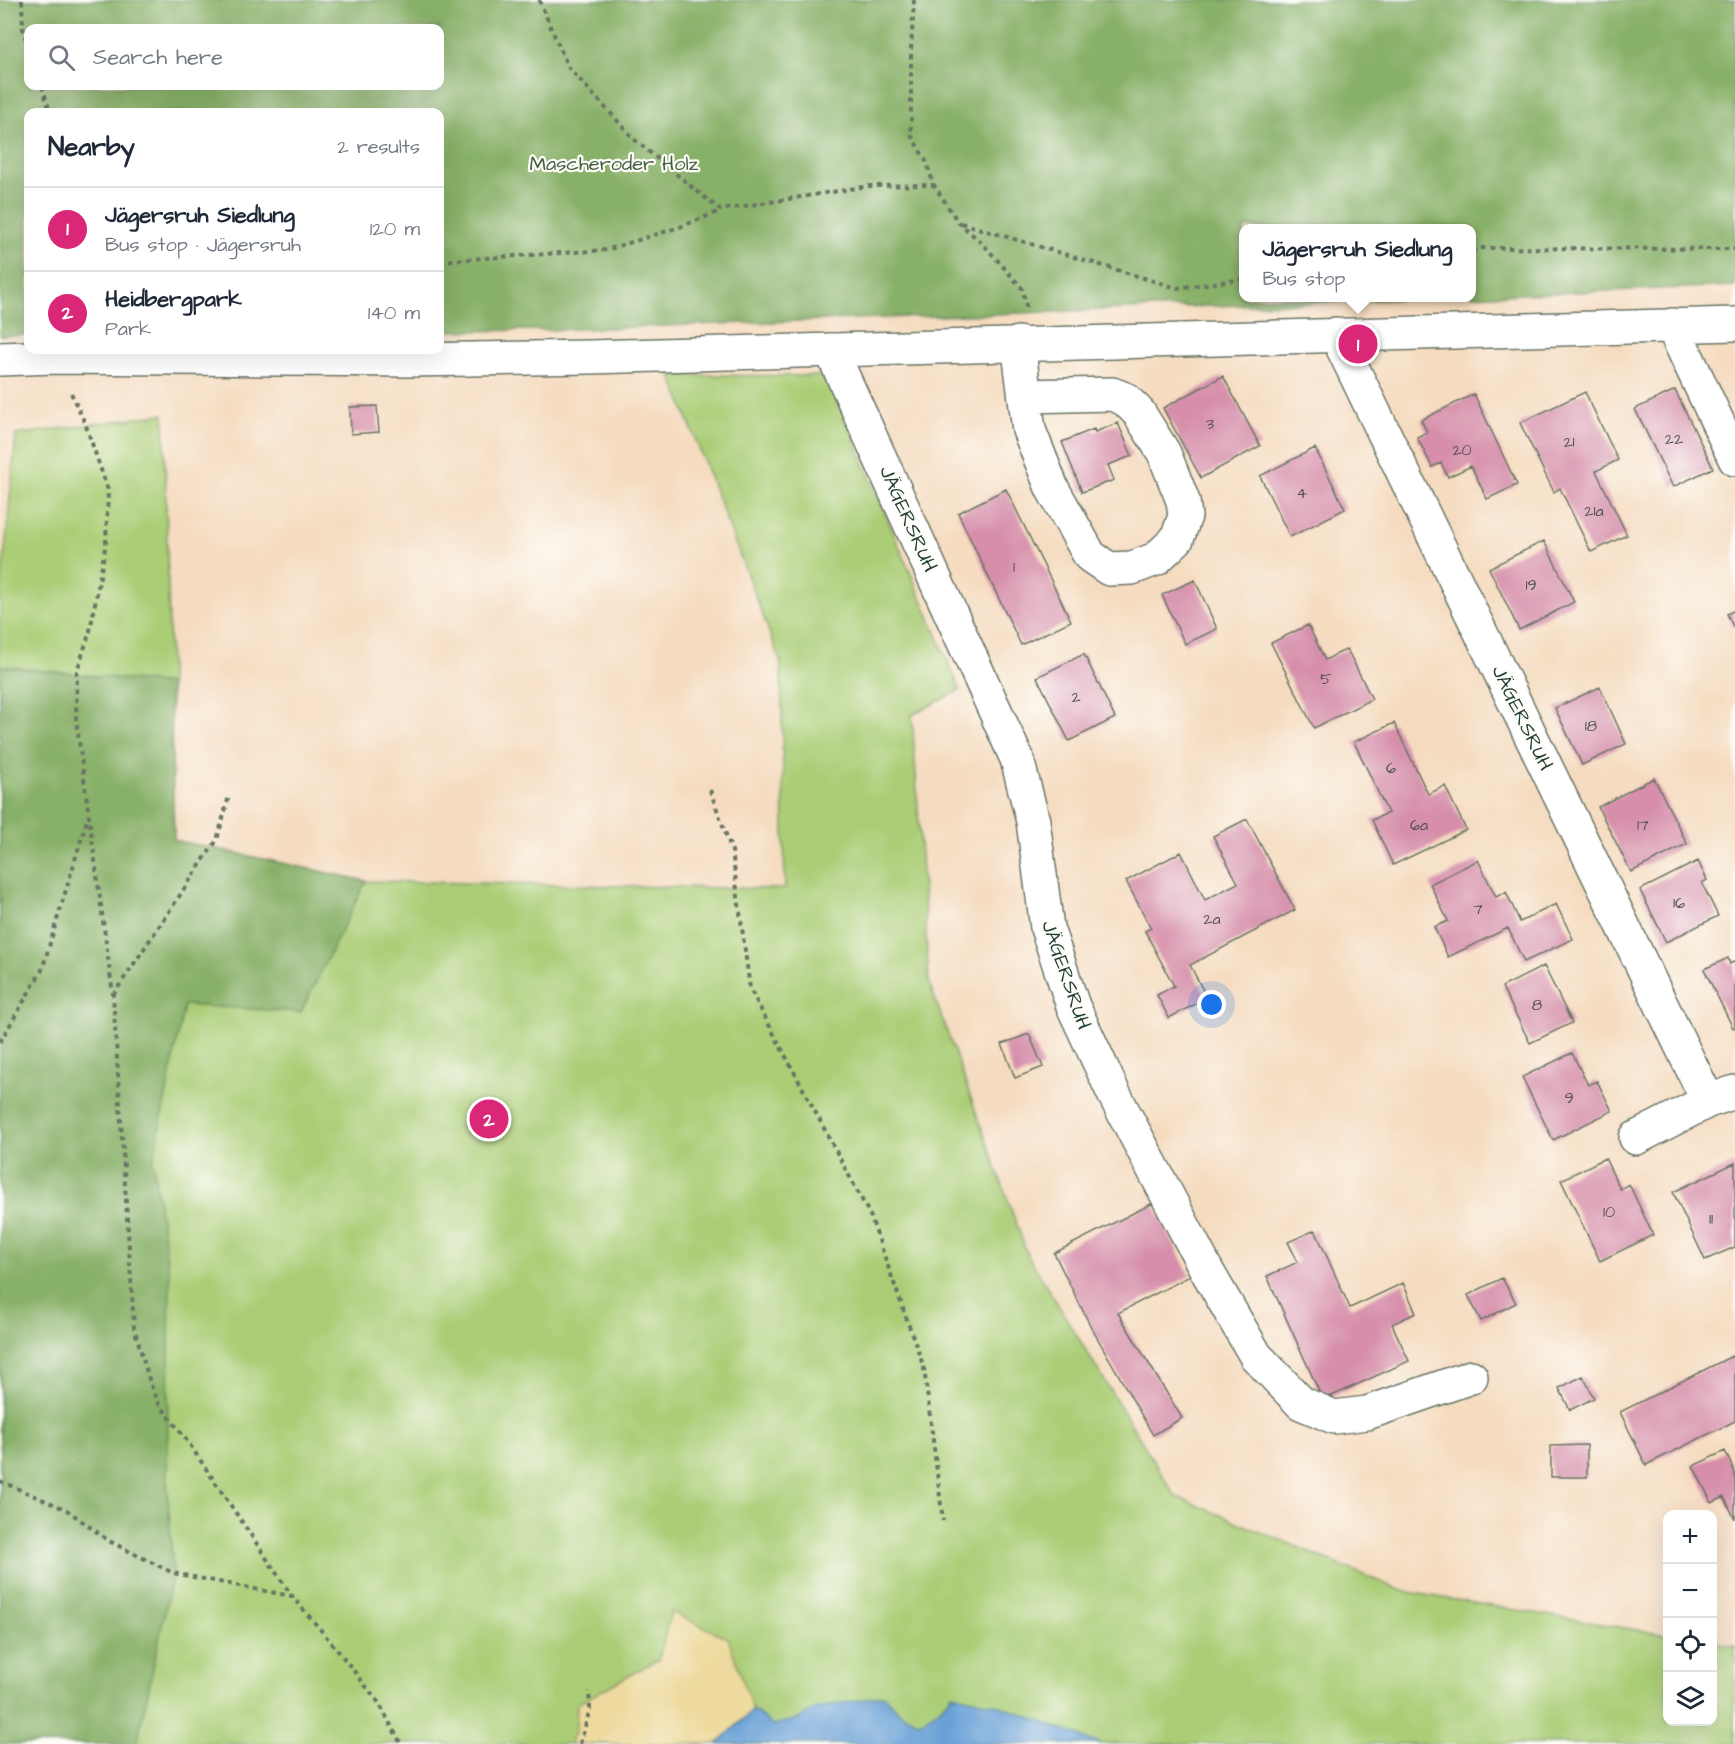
<!DOCTYPE html>
<meta charset="utf-8">
<style>
:root{--surface:#fff;--page:#f6f6f7;--text:#1f2937;--muted:#747a83;--line:#e0e1e3;--accent:#db2777}
body{margin:0;font-family:"Architects Daughter",sans-serif;background:var(--page);color:var(--text)}
.controls{position:absolute;right:18px;bottom:18px;display:grid;overflow:hidden;border-radius:12px;box-shadow:0 6px 24px #0002}
.controls button{width:54px;height:54px;display:grid;place-items:center;padding:0;border:0;border-bottom:2px solid var(--line);background:var(--surface);color:var(--text);font:30px sans-serif}
.you{position:absolute;left:1212px;top:1005px;width:21px;height:21px;margin:-15px;border:4px solid #fff;border-radius:50%;background:#1a73e8;box-shadow:0 0 0 9px #1a73e833}
.badge{display:grid;place-items:center;width:39px;height:39px;border-radius:50%;background:var(--accent);color:#fff;font-size:20px;font-weight:700}
.pin{position:absolute;translate:-50% -50%;border:3px solid #fff;box-shadow:0 2px 6px #0006}
.popup{position:absolute;left:1239px;top:224px;width:237px;height:78px;box-sizing:border-box;display:grid;place-content:center;border-radius:12px;background:var(--surface);filter:drop-shadow(0 2px 4px #0005);font-size:20px;white-space:nowrap;color:var(--muted)}
.popup b{font-size:22px;color:var(--text)}
.popup::after{content:'';position:absolute;left:50%;top:100%;margin-left:-12px;border:12px solid transparent;border-top-color:var(--surface)}
.list{margin:0;padding:0;list-style:none}
h2{display:flex;justify-content:space-between;align-items:center;height:78px;margin:0;padding:0 24px;font-size:26px}
h2 small{font-size:20px;font-weight:400;color:var(--muted)}
.list li{display:grid;grid-template-columns:39px 1fr auto;gap:18px;align-items:center;box-sizing:border-box;height:84px;padding:0 24px;border-top:2px solid var(--line)}
.list b{display:block;font-size:22px;white-space:nowrap}
.list p{margin:0;font-size:20px;white-space:nowrap;color:var(--muted)}
.list em{font-size:20px;font-style:normal;color:var(--muted)}
.icon{flex:none;width:33px;height:33px;fill:none;stroke:currentColor;stroke-width:2;stroke-linecap:round;stroke-linejoin:round}
.map{position:relative;flex:none;width:1735px;height:1744px;overflow:hidden}
.search{position:absolute;background:var(--surface);box-shadow:0 6px 24px #0002;left:24px;top:24px;width:420px;height:66px;display:flex;align-items:center;gap:15px;box-sizing:border-box;padding:0 21px;border-radius:12px;color:var(--muted);font-size:22px}
.panel{position:absolute;background:var(--surface);box-shadow:0 6px 24px #0002;left:24px;top:108px;width:420px;height:246px;border-radius:12px}
.map>svg:first-child{display:block}
.green{fill:#aacd76;stroke:#648555;stroke-width:1.5}
.forest{fill:#87b067;stroke:#53764e;stroke-width:1.5;fill-rule:evenodd}
.sand{fill:#eeda9e;stroke:#868c69;stroke-width:1.5}
.water{fill:#69a1d7;stroke:#446f86;stroke-width:1.5}
.building{fill:#d68eaa}
.lines{fill:none;stroke-linecap:round;stroke-linejoin:round}
.minor-casing{stroke:#6a7465;stroke-width:36}
.path{stroke:#6a7465;stroke-width:4;stroke-dasharray:4.5 4.5;stroke-linecap:butt}
.minor{stroke:#fff;stroke-width:33}
.labels{text-anchor:middle;dominant-baseline:central;stroke-width:4.5;stroke-linejoin:round;paint-order:stroke}
.number-label{font-size:16px;fill:#4d5152}
.park-label{font-size:20px;fill:#426144;stroke:#fdfcf7}
.street-label{font-size:20px;fill:#1f3d34;stroke:#fdfcf7}
</style>
<div class="map">
<svg width="1735" height="1744" viewBox="0 0 1735 1744">
<rect width="100%" height="100%" fill="#fdfcf7"/>
<filter id="ink" filterUnits="userSpaceOnUse"><feTurbulence type="fractalNoise" baseFrequency=".0167" numOctaves="2"/><feDisplacementMap in="SourceGraphic" scale="12" xChannelSelector="R" yChannelSelector="G"/><feConvolveMatrix kernelMatrix="1 2 1 2 8 2 1 2 1" color-interpolation-filters="sRGB"/></filter>
<filter id="wash" filterUnits="userSpaceOnUse"><feTurbulence type="fractalNoise" baseFrequency=".008" numOctaves="4" result="noise"/><feDisplacementMap in="SourceGraphic" scale="24" xChannelSelector="R" yChannelSelector="G"/><feGaussianBlur stdDeviation="1.35" result="paint"/><feColorMatrix in="noise" values="0 0 0 0 0 0 0 0 0 0 0 0 0 0 0 0 0 1.4 0 .05"/><feComposite in="paint" operator="in"/></filter>
<g filter="url(#wash)">
<rect width="100%" height="100%" fill="#f5dbbf"/>
<path class="green" d="M671,375L827,376L960,690L912,715L929,982L1028,1256L1175,1496L1402,1591L1667,1635L1668,1722H1712L1713,1642L1735,1646V1744H0V603L16,435L164,414L174,840L366,881L785,889L781,663Z"/>
<path class="forest" d="M0,0H1735V286L1472,296V228H1244V298H1435L552,330L440,331V112H28V335L0,336ZM28,28H440V86H28Z
M0,666L170,684L174,840L366,881L301,1012L184,1005L153,1162L170,1280L167,1482L173,1573L137,1744H0Z"/>
<path class="sand" d="M671,1612L728,1638L753,1710L717,1744H569L576,1731L577,1704L659,1659Z"/>
<path class="water" d="M952,1694L998,1705L1101,1744H717L753,1710L773,1725L799,1719L814,1709L884,1695L900,1713L920,1722L939,1709Z"/>
<g id="blocks">
<path class="building" d="M1223,376L1260,446L1201,478L1163,408Z
M1675,390L1713,468L1673,487L1635,409Z
M1585,392L1618,460L1596,471L1627,535L1591,552L1560,488L1554,492L1520,423Z
M1474,394L1517,485L1487,499L1471,466L1448,477L1441,463L1432,467L1417,437L1427,432L1421,420Z
M377,406L379,432L351,434L350,407Z
M1118,423L1132,456L1108,465L1114,480L1082,492L1062,442L1094,429L1095,432Z
M1315,448L1345,509L1290,537L1260,476Z
M1006,489L1071,621L1021,645L958,513Z
M1544,541L1574,602L1519,630L1489,568Z
M1195,580L1217,629L1185,644L1162,595Z
M1735,610V630L1727,614Z
M1308,625L1325,660L1347,649L1372,699L1314,728L1271,643Z
M1084,654L1115,718L1069,741L1037,677Z
M1600,687L1626,744L1582,765L1555,708Z
M1394,723L1428,794L1445,786L1466,830L1393,865L1372,820L1388,813L1354,742Z
M1654,778L1687,844L1631,872L1598,807Z
M1247,819L1295,910L1190,965L1207,998L1169,1018L1157,995L1174,986L1145,931L1151,928L1126,881L1181,852L1205,900L1238,883L1213,836Z
M1478,860L1496,897L1506,892L1520,922L1556,904L1573,939L1524,962L1508,928L1448,957L1434,927L1448,921L1430,884Z
M1698,861L1707,880L1702,883L1718,916L1666,942L1640,890Z
M1728,958L1730,964L1735,961V1027L1733,1028L1704,969Z
M1544,966L1572,1023L1530,1043L1502,987Z
M1029,1034L1043,1067L1015,1078L1002,1044Z
M1572,1053L1588,1085L1597,1081L1612,1111L1553,1140L1522,1077Z
M1605,1158L1620,1189L1629,1184L1653,1235L1600,1261L1561,1180Z
M1735,1163V1247L1705,1260L1673,1192Z
M1153,1203L1190,1276L1118,1313L1182,1418L1153,1435L1091,1327L1054,1253Z
M1315,1230L1350,1308L1403,1283L1416,1313L1392,1324L1409,1361L1323,1400L1267,1276L1298,1262L1288,1242Z
M1502,1278L1516,1303L1481,1321L1468,1295Z
M1732,1356L1735,1361V1421L1646,1465L1620,1412Z
M1583,1376L1594,1398L1570,1410L1559,1388Z
M1587,1445V1477H1551V1446Z
M1725,1451L1735,1473V1519L1724,1497L1712,1503L1693,1466Z"/>
</g>
</g>
<g filter="url(#ink)">
<use href="#blocks" fill-opacity="0" stroke="#6a7465" stroke-width="1.5"/>
<g class="lines">
<defs>
<path id="minor" d="M1672,325L1735,459
M1336,334L1708,1101L1735,1092
M1018,343L1029,430L1052,488L1090,556L1109,569L1132,568L1156,559L1177,539L1185,516L1183,501L1164,453L1139,413L1125,399L1112,394L1025,396
M831,350L1017,759L1033,821L1047,928L1073,1006L1114,1094L1207,1271L1256,1356L1301,1403L1334,1417L1367,1413L1471,1377
M0,359L54,357L410,360L590,357L1735,324
M1636,1138L1708,1101"/>
</defs>
<use href="#minor" class="minor-casing"/>
<path class="path" d="M22,0L23,29L28,46
M539,0L568,67L636,141L720,210L869,186L934,185
M914,0L911,50V135L926,161L934,185L958,222L984,245L1022,288L1027,310
M42,86L50,112
M961,223L1177,288L1244,279
M1472,250L1484,248L1735,249
M440,261L606,250L680,227L720,211
M71,393L85,423L108,490L106,543L90,631L77,671L76,719L113,995L134,1327L150,1383L158,1402L190,1445L292,1596L335,1647L379,1703L401,1744
M710,790L732,851L750,989L870,1215L924,1368L943,1521
M113,995L217,840L229,796
M0,1042L42,970L87,820
M0,1481L67,1510L109,1541L173,1573L291,1596
M580,1744L590,1709L589,1691"/>
<use href="#minor" class="minor"/>
</g>
</g>
<g class="labels">
<g class="number-label">
<text x="1210" y="424">3</text>
<text x="1674" y="439">22</text>
<text x="1569" y="442">21</text>
<text x="1462" y="450">20</text>
<text x="1302" y="493">4</text>
<text x="1594" y="511">21a</text>
<text x="1014" y="567">1</text>
<text x="1531" y="585">19</text>
<text x="1326" y="679">5</text>
<text x="1076" y="697">2</text>
<text x="1591" y="726">18</text>
<text x="1391" y="768">6</text>
<text x="1419" y="825">6a</text>
<text x="1643" y="825">17</text>
<text x="1679" y="903">16</text>
<text x="1478" y="909">7</text>
<text x="1212" y="919">2a</text>
<text x="1537" y="1005">8</text>
<text x="1569" y="1098">9</text>
<text x="1609" y="1212">10</text>
<text x="1711" y="1219">11</text>
</g>
<g class="park-label">
<text x="614" y="164">Mascheroder Holz</text>
</g>
<g class="street-label">
<text transform="translate(908 519) rotate(66)">JÄGERSRUH</text>
<text transform="translate(1522 718) rotate(64)">JÄGERSRUH</text>
<text transform="translate(1066 975) rotate(71)">JÄGERSRUH</text>
</g>
</g>
</svg>
<div class="controls">
<button>+</button>
<button>−</button>
<button><svg class="icon" aria-label="locate" viewBox="0 0 24 24"><circle cx="12" cy="12" r="6"/><path d="M12 2v4M12 18v4M2 12h4M18 12h4"/></svg></button>
<button><svg class="icon" aria-label="layers" viewBox="0 0 24 24"><path d="M12 4l9 5-9 5-9-5zM3 14l9 5 9-5"/></svg></button>
</div>
<div class="you"></div>
<div class="pin badge" style="left:1358px;top:344px">1</div>
<div class="popup"><b>Jägersruh Siedlung</b>Bus stop</div>
<div class="pin badge" style="left:489px;top:1119px">2</div>
<div class="search"><svg class="icon" aria-label="search" viewBox="0 0 24 24"><circle cx="10" cy="10" r="6"/><path d="M15 15l6 6"/></svg>Search here</div>
<section class="panel">
<h2>Nearby<small>2 results</small></h2>
<ul class="list">
<li><span class="badge">1</span><div><b>Jägersruh Siedlung</b><p>Bus stop · Jägersruh</p></div><em>120 m</em></li>
<li><span class="badge">2</span><div><b>Heidbergpark</b><p>Park</p></div><em>140 m</em></li>
</ul>
</section>
</div>
